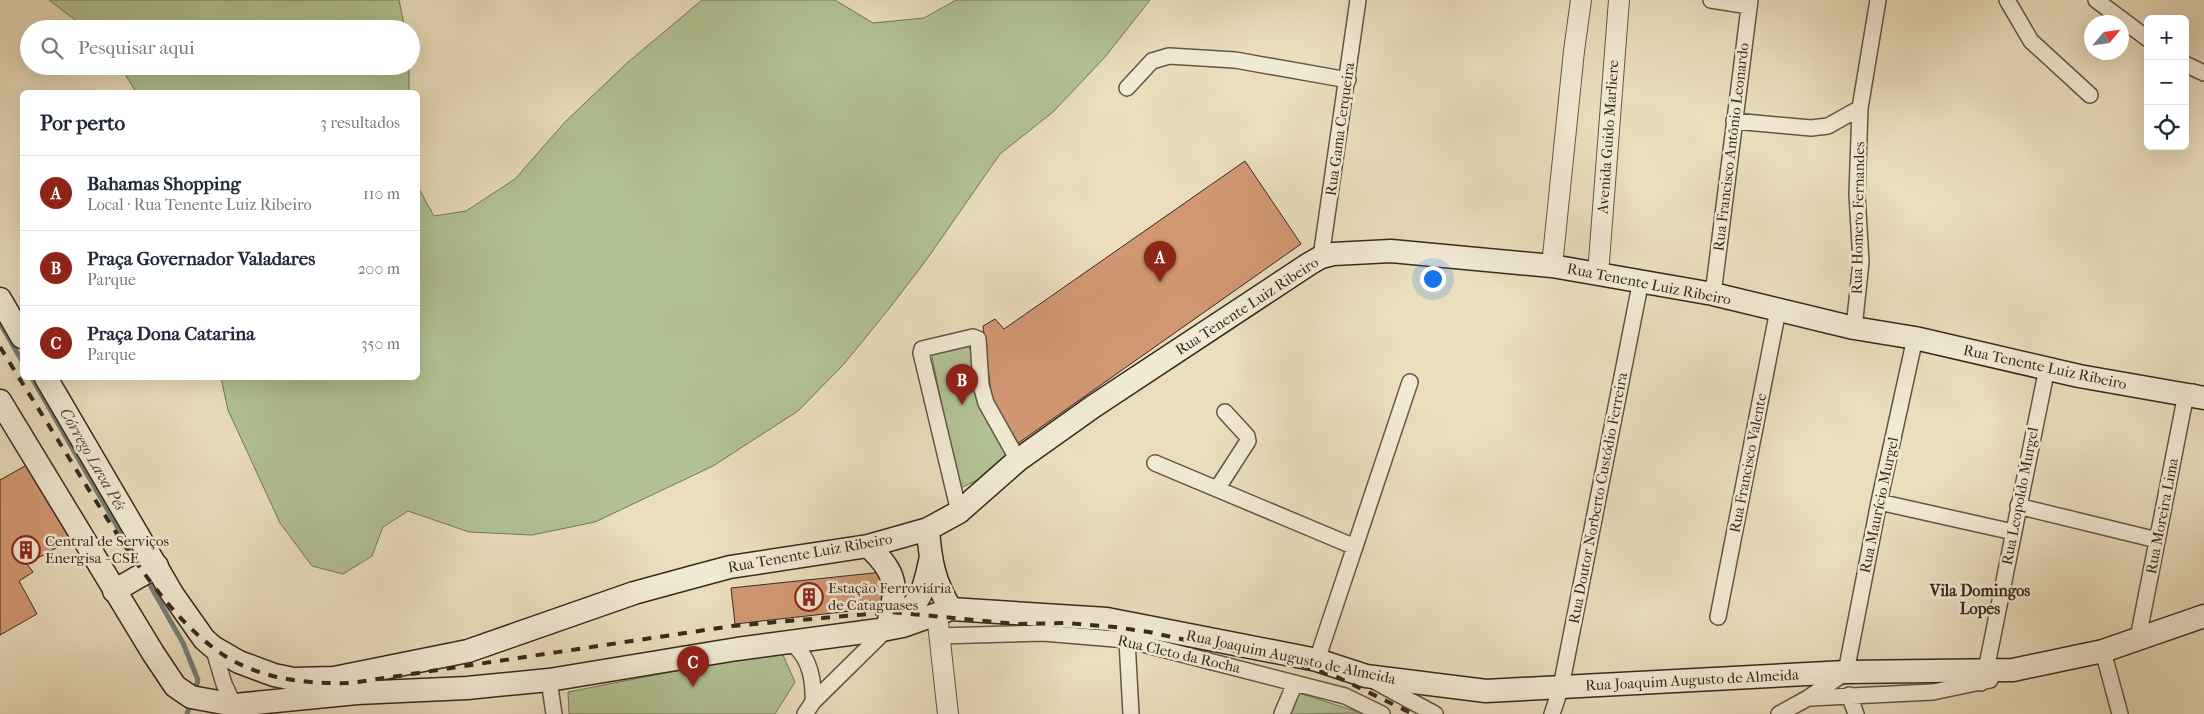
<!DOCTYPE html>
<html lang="pt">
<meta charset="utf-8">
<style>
:root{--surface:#fff;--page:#f6f6f7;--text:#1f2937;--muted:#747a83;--line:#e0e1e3;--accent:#8f2418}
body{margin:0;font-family:"IM FELL French Canon",serif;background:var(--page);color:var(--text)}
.controls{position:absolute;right:15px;top:15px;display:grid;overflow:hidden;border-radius:8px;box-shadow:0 5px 20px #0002}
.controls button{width:45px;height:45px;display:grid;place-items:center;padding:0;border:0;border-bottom:1px solid var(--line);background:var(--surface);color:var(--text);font:25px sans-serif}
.compass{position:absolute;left:2084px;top:15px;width:45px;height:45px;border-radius:50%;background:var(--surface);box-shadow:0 5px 20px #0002;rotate:61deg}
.you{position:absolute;left:1432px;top:278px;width:18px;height:18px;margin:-12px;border:4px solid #fff;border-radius:50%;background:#1a73e8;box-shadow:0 0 0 8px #1a73e833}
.badge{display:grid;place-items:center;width:32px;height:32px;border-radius:50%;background:var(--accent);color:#fff;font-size:16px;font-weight:700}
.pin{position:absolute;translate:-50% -41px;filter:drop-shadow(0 1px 2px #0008)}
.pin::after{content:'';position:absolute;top:26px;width:18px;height:15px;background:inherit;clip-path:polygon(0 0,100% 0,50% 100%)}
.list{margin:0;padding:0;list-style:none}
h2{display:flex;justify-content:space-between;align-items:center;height:65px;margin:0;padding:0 20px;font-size:21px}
h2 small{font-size:16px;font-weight:400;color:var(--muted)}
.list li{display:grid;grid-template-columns:32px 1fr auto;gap:15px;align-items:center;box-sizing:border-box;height:75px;padding:0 20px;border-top:1px solid var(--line)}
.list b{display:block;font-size:19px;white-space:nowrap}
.list p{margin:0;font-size:16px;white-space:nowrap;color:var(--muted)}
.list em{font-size:16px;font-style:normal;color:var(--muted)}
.icon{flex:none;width:28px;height:28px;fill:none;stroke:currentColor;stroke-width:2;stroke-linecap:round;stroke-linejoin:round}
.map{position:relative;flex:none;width:2204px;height:714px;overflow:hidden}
.search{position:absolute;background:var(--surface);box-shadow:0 5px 20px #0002;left:20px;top:20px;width:400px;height:55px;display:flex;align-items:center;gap:12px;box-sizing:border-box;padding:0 18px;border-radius:28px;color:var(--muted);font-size:19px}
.panel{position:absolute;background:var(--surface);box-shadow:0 5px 20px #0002;left:20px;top:90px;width:400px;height:290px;border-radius:8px}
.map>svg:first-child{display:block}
.green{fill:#b2c294;stroke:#757658}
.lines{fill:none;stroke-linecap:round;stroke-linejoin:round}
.stream{stroke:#73817a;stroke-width:5}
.building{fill:#d29874;stroke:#38291d}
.minor-casing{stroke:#645645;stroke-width:18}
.tertiary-casing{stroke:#645645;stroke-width:22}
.secondary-casing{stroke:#38291d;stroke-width:25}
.minor{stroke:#f1ead4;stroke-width:15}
.tertiary{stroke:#f1ead4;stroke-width:20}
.secondary{stroke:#f1ead4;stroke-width:22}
.rail{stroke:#38291d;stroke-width:4;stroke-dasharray:9 9;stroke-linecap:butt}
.labels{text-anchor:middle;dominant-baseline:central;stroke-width:5;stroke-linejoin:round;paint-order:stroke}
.street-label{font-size:15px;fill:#38291d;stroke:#f1ead4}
.poi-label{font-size:15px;fill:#38291d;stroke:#f1ead4;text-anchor:start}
.water-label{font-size:16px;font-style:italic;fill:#504e44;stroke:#f1ead4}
.neighbourhood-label{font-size:16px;font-weight:bold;fill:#38291d;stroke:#f1ead4}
</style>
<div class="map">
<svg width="2204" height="714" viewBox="0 0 2204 714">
<rect width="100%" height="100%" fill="#eadebd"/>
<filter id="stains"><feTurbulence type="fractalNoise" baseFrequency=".004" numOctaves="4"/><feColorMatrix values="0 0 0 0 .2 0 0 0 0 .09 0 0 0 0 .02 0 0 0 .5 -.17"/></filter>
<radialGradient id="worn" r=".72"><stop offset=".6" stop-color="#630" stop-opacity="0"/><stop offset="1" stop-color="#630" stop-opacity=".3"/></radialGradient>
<path class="green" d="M49,0H399L405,29H87Z
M702,0H835L873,23L924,18L956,0H1150L1105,57L1053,112L1000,154L927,259L888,310L844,364L798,411L713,466L595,522L532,535L469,532L408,511L383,527L372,556L343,574L312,566L280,523L228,410L221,378H418V187L434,216L466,211L515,179L565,122L627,63Z
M120,66H409V92H136Z
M969,344L980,390L1012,455L983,477L959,489L931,352Z
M782,653L795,682L775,714H569L568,692L747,657Z
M1299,693L1361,713L1290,714Z"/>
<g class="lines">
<path class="stream" d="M0,323L22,361
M32,378L141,568
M146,578L183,643L198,680L195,691
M187,714L191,701"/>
</g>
<path class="building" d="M1245,161L1301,244L1017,444L992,402L983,326L995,319L1004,329Z
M32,462L76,537L27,564L33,572L19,581L37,614L0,635V480Z
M883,572L887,607L735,624L731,588Z"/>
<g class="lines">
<defs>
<path id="minor" d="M1711,0L1749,6
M2007,0L2031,41L2090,95
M2096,0L2148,39
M2185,64L2204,73
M1127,88L1152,61L1169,56L1235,60L1348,80
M1734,121L1811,128L1828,126L1860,108
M1321,257L1358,0
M1713,294L1750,0
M1854,328L1861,262L1857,194L1860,108L1878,0
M1155,463L1355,547
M1217,489L1248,441L1247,436L1225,412
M1879,502L2013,532
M2018,506L2157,540
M959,512L921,353L922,349L973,337L978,339L981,385L986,403L1018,460
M1718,617L1778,310
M939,636L1043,633L1127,640L1345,696L1382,714
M2138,638L2186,394L2193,392
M1127,640L1131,714
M790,642C810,656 814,679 813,702
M213,647L224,684L236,710
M2103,651L2120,714
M1317,660L1410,382
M549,680L554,714
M1376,682L1435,714
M1981,683L1986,670L2047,368
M1849,695L1856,714
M1810,698L1933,692L1990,680
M805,714L813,702L887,629
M1282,714L1295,683
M1552,714L1561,687L1641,280
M1779,714L1808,698L1846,672L1879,502L1915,338"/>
<path id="tertiary" d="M1552,266L1574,51L1581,0
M1598,274L1619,0
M937,614L948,714"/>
<path id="secondary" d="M0,299L22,337
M46,378L173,595L204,639L213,647L239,662L274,675L293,679L334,678L468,651L634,593L689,578L730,567L868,546L928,529L959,512L1018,460L1094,406L1309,264L1321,257L1333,254L1391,251L1552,266L1713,294L1854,328L1915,338L2079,376L2204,398
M0,401L153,653L175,686L191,697L235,705L357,693L467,688L549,680L737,649L887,629L903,626L951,609L1107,619L1317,660L1366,676L1486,691L1846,672L2013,670L2103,651L2204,616
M928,529C930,559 934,583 951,609
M868,546C900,576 897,588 887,629
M114,591L157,566
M892,625C920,603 923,595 930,561"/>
</defs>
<use href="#minor" class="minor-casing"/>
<use href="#tertiary" class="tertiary-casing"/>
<use href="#secondary" class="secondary-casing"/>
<use href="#minor" class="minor"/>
<use href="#tertiary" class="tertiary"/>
<use href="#secondary" class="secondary"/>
<path class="rail" d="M0,347C27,391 55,435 82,479C119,537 170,624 230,659C267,680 309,684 351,683L732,626L891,612L1016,624L1067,623L1115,627L1149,632L1296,664L1335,676L1413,714"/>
</g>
<defs>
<symbol id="building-ring" viewBox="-11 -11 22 22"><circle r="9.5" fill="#f1ead4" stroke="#8f2418" stroke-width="1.5"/><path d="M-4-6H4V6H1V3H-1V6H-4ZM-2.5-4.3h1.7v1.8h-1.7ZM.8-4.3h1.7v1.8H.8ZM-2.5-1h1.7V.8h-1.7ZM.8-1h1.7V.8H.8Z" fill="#8f2418"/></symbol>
</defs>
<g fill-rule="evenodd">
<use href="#building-ring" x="10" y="534" width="32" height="32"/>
<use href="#building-ring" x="793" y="581" width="32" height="32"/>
</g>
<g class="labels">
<g class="street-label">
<text transform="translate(1340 129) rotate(-82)">Rua Gama Cerqueira</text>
<text transform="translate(1608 137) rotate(-86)">Avenida Guido Marliere</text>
<text transform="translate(1731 147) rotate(-83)">Rua Francisco Antônio Leonardo</text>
<text transform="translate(1858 218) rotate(-89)">Rua Homero Fernandes</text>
<text transform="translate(1649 284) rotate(11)">Rua Tenente Luiz Ribeiro</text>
<text transform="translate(1247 306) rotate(-33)">Rua Tenente Luiz Ribeiro</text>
<text transform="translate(2045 367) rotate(12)">Rua Tenente Luiz Ribeiro</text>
<text transform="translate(1748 463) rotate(-79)">Rua Francisco Valente</text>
<text transform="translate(2020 496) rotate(-79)">Rua Leopoldo Murgel</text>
<text transform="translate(1598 498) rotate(-79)">Rua Doutor Norberto Custódio Ferreira</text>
<text transform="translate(1879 505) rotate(-78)">Rua Maurício Murgel</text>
<text transform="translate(2162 516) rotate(-79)">Rua Moreira Lima</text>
<text transform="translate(810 553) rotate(-10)">Rua Tenente Luiz Ribeiro</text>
<text transform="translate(1179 654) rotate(13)">Rua Cleto da Rocha</text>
<text transform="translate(1291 657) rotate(12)">Rua Joaquim Augusto de Almeida</text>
<text transform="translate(1692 680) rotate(-3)">Rua Joaquim Augusto de Almeida</text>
</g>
<g class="poi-label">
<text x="45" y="541">Central de Serviços<tspan x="45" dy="17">Energisa - CSE</tspan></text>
<text x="828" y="588">Estação Ferroviária<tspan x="828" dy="17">de Cataguases</tspan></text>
</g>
<g class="water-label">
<text transform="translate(93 459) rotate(60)">Córrego Lava Pés</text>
</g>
<g class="neighbourhood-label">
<text x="1980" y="590">Vila Domingos<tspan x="1980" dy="18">Lopes</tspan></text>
</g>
</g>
<rect width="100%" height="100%" filter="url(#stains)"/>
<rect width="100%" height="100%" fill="url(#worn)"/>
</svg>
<div class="controls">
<button>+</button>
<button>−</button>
<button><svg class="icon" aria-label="locate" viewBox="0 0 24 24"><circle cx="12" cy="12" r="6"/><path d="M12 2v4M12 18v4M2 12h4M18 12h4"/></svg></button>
</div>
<svg class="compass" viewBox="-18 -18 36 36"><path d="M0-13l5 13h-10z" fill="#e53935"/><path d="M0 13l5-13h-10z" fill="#747a83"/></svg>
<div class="you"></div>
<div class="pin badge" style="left:1160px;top:282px">A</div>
<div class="pin badge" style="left:962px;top:405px">B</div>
<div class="pin badge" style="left:693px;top:687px">C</div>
<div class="search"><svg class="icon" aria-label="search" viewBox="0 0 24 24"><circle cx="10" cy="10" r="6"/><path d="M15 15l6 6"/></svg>Pesquisar aqui</div>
<section class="panel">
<h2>Por perto<small>3 resultados</small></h2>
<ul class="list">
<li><span class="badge">A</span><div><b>Bahamas Shopping</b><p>Local · Rua Tenente Luiz Ribeiro</p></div><em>110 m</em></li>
<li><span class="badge">B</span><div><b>Praça Governador Valadares</b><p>Parque</p></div><em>200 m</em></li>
<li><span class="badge">C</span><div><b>Praça Dona Catarina</b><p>Parque</p></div><em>350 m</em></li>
</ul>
</section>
</div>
